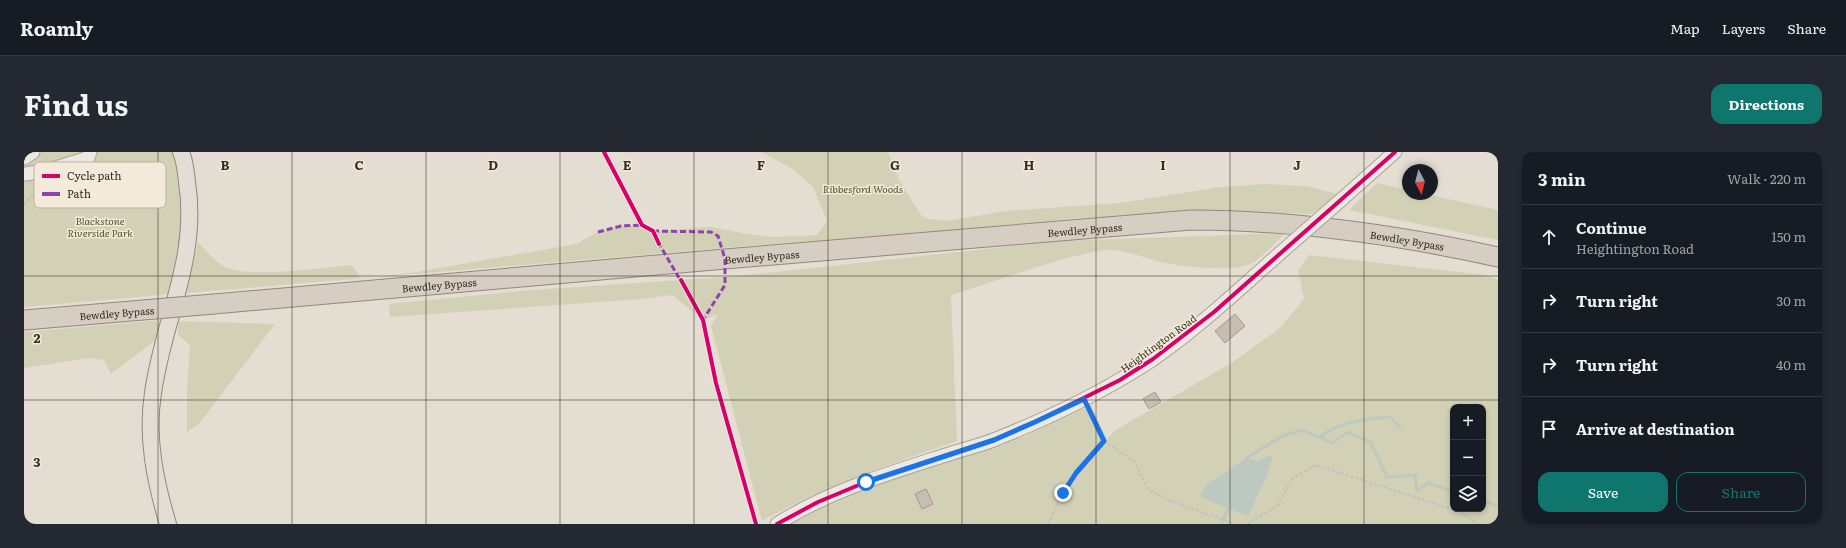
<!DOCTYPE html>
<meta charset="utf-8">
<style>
:root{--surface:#171b24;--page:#242831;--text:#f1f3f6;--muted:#9ea1a6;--line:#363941;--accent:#0f766e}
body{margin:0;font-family:Literata,serif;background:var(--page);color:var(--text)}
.controls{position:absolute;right:12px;bottom:12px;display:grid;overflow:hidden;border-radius:8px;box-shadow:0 2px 6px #0003}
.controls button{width:36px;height:36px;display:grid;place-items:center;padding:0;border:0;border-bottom:1px solid var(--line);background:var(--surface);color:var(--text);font:20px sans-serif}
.compass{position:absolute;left:1378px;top:12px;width:36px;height:36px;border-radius:50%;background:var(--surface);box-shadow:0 2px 6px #0003;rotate:173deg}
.stop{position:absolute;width:12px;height:12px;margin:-9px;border:3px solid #1a73e8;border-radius:50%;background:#fff}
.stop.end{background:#1a73e8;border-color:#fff;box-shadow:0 1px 4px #0008}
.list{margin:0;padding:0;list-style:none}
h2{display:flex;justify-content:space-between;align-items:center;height:52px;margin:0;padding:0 16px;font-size:17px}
h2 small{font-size:13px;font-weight:400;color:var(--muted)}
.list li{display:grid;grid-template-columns:26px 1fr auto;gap:12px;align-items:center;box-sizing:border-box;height:64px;padding:0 16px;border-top:1px solid var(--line)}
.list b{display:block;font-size:15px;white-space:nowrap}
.list p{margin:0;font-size:13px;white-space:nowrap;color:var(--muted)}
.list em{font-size:13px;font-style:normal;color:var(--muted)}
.actions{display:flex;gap:8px;padding:12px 16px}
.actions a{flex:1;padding:9px 0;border:1px solid var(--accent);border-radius:12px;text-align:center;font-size:14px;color:var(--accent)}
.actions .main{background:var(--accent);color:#fff}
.icon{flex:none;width:22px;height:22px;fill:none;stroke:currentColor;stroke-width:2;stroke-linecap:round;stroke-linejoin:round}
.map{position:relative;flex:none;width:1474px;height:372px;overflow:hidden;border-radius:12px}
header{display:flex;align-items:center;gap:24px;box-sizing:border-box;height:56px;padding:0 20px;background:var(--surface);border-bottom:1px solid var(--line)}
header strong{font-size:19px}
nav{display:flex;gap:22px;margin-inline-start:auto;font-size:14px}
.intro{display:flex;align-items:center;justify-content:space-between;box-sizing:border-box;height:96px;padding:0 24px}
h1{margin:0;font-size:28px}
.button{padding:10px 18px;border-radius:12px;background:var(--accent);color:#fff;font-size:14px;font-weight:700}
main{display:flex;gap:24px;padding:0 24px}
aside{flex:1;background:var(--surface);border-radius:12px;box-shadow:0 2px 6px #0003}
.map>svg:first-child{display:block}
.green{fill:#d2d1b6;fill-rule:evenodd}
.water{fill:#bbc9c0}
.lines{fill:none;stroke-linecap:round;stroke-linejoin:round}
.stream{stroke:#bbc9c0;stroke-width:3}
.building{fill:#c7bdb3;stroke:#a39991}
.minor-casing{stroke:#a9a39a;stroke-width:15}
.major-casing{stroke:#8f8881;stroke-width:18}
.highway-casing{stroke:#8f8881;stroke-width:21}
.path{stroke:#c4c0b9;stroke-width:2;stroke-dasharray:3 2;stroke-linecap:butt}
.minor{stroke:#ece9e2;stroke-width:13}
.major{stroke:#e3ded5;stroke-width:16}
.highway{stroke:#d6cec3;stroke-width:19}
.minor-bridge-casing{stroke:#a9a39a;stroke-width:15;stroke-linecap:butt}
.highway-bridge-casing{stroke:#8f8881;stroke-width:21;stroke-linecap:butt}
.minor-bridge{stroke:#ece9e2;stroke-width:13}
.highway-bridge{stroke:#d6cec3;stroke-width:19}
.quiet{stroke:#8e44ad;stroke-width:3;stroke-dasharray:6 3;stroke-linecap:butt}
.cycleway-casing{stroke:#f3ead9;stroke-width:6}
.cycleway{stroke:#d6006c;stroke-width:4}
.route{stroke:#1a73e8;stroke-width:5}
.grid{fill:none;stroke:#382c22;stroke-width:1;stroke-opacity:0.55}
.labels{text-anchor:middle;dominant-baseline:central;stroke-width:3;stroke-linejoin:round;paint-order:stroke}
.park-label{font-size:10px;font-style:italic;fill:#4a522b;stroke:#f3ead9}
.street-label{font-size:10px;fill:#382c22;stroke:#f3ead9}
.key{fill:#f3ead9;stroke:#bbb1a2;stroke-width:1}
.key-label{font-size:11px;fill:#382c22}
.grid-label{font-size:13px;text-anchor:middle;font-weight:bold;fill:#382c22;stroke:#f3ead9;stroke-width:3;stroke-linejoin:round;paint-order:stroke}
</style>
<header>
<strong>Roamly</strong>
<nav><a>Map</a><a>Layers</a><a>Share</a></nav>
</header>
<div class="intro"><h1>Find us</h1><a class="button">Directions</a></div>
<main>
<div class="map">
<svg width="1474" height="372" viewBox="0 0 1474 372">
<rect width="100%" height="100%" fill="#e3ddd2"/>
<path class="green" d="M0,0H148L156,23L159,83L148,142L0,155Z
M737,0H864L875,28L899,66L922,69L982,59L1096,51L1197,35L1240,32L1281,34L1318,43L1287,62L1178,59L1058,66L896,82L773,90L162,141L174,90C181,97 188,106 196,112C219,129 299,115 328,113L337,127L393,120L552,92L574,80L597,74L618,73L629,79L686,75L723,82L750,85L793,83L803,69L789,35L767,16Z
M1353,31L1384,38V42H1402L1474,58V88L1325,58Z
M1261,81C1251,91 1241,102 1230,110C1213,122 1148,114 1129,108C1116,104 1094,96 1081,98C1029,106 978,128 927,143L933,289C866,312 800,334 738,369L687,174L694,162L679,168L648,143L617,147L366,165L365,152L508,138L715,124L1035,89Z
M1285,103L1461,123L1474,128V372H764L803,352L888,320L941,303L971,296L1001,284L1067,253L1083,287L1092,278L1209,210L1256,176L1280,147L1274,118ZM1429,255H1459V357H1429Z
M139,168L137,184L87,222L80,208L64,206L0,216V180Z
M154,169L251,172L174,273L163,280V239L166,193L154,183Z"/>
<path class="water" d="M1249,303L1242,325L1225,363L1204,357L1176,344L1182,333L1223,306L1232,309Z"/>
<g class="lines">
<path class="stream" d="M1296,285C1316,269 1341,267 1366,265L1376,275
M1223,306L1258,284L1279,278L1308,291L1324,280L1346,290L1363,325L1391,323L1393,339L1404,331L1425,338L1429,337
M1459,348L1474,355
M1197,372L1204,357"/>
</g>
<path class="building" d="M1211,162L1221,174L1201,191L1191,179Z
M1131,240L1137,250L1125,257L1119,247Z
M902,337L909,352L898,357L891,342Z"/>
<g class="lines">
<defs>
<path id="minor" d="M0,6L9,0
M2,22L25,18L64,6L66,0
M1318,47L1371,0
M753,372C806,338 869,320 928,301C943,296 958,293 972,287C1025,266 1079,240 1128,208C1170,179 1208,144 1246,110"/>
<path id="major" d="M144,372C131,329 122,285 129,241C139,168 175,106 163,30C162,20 161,9 157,0"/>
<g id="highway">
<path id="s1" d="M190,152L701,107L1167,68C1270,68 1374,83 1474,105"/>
<path id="s2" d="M0,168L131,157"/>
</g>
</defs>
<use href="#minor" class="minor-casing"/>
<use href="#major" class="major-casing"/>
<use href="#highway" class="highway-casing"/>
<path class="path" d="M0,52L18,34L20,30
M1080,289L1110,309L1124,337L1144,348L1211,372
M1024,372L1039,341L1052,321L1080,289L1065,257
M1223,372L1253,354L1269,326L1292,313L1437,360L1453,372"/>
<use href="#minor" class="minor"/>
<use href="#major" class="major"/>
<use href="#highway" class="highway"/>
<defs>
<path id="minor-bridge" d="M1246,110L1318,47"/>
<path id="highway-bridge" d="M131,157L190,152"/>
</defs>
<use href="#minor-bridge" class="minor-bridge-casing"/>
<use href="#highway-bridge" class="highway-bridge-casing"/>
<use href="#minor-bridge" class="minor-bridge"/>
<use href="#highway-bridge" class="highway-bridge"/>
<path class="quiet" d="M629,79L687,80L694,84L701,107V133L679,168
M574,80L597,74L618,73
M634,90L658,131"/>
<defs>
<path id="cycleway" d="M580,0L618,73L629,79L635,92
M657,128L679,168L692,231L732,372
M753,372L794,350L842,330L970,288L1011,270L1096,228L1129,207L1190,160L1371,0"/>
</defs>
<use href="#cycleway" class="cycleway-casing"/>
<use href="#cycleway" class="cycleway"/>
</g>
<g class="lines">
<path class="route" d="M842,330L970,288L1011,270L1060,247L1080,289L1052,321L1039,341"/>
</g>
<path class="grid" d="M134,0V372M268,0V372M402,0V372M536,0V372M670,0V372M804,0V372M938,0V372M1072,0V372M1206,0V372M1340,0V372M0,124H1474M0,248H1474"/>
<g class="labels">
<g class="park-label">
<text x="839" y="36">Ribbesford Woods</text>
<text x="76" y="68">Blackstone<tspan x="76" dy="12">Riverside Park</tspan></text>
</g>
<g class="street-label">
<text stroke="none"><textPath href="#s1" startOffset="874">Bewdley Bypass</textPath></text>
<text stroke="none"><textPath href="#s1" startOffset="1198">Bewdley Bypass</textPath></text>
<text stroke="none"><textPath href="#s1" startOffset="550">Bewdley Bypass</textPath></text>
<text stroke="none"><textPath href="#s1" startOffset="226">Bewdley Bypass</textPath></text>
<text stroke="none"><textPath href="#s2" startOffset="93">Bewdley Bypass</textPath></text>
<text transform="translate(1134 191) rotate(-36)">Heightington Road</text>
</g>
</g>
<rect x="10" y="10" width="132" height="46" rx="6" class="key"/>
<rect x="18" y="22" width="18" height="4" fill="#d6006c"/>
<rect x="18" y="40" width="18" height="4" fill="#8e44ad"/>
<g class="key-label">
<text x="43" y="28">Cycle path</text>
<text x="43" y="46">Path</text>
</g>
<g class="grid-label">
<text x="201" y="18">B</text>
<text x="335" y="18">C</text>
<text x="469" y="18">D</text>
<text x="603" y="18">E</text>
<text x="737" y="18">F</text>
<text x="871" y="18">G</text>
<text x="1005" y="18">H</text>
<text x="1139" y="18">I</text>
<text x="1273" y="18">J</text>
<text x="13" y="191">2</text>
<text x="13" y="315">3</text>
</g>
</svg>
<div class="controls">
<button>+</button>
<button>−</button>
<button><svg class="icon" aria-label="layers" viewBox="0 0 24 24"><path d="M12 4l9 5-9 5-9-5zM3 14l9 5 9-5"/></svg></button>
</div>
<svg class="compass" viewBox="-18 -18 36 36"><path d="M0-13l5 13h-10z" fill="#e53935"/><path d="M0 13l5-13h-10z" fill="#9ea1a6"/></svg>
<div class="stop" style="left:842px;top:330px"></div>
<div class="stop end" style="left:1039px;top:341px"></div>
</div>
<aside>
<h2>3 min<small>Walk · 220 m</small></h2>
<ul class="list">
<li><svg class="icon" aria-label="ahead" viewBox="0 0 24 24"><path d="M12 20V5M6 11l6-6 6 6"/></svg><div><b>Continue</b><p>Heightington Road</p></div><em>150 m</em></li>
<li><svg class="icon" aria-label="right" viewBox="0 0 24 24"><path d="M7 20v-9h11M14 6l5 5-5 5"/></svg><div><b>Turn right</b></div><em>30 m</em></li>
<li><svg class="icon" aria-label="right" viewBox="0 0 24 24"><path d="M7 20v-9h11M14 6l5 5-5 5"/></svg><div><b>Turn right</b></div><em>40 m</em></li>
<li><svg class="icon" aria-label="arrive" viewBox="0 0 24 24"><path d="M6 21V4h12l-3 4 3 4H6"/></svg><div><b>Arrive at destination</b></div></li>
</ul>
<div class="actions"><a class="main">Save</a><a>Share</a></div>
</aside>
</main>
